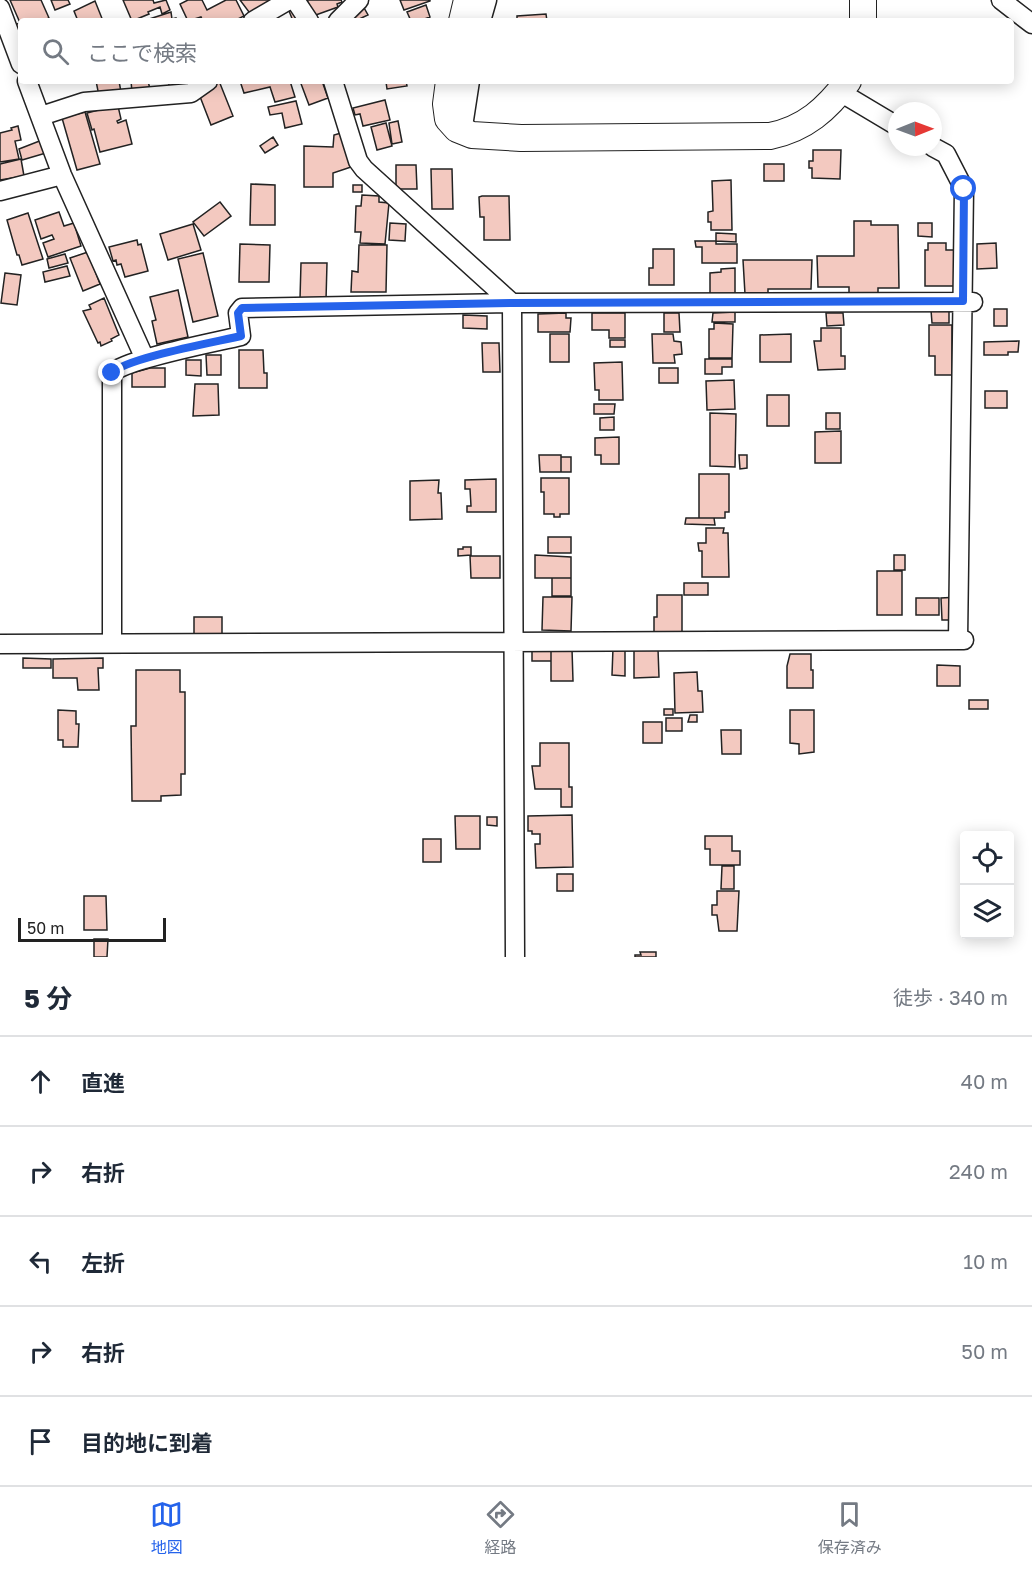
<!DOCTYPE html>
<html lang="ja">
<meta charset="utf-8">
<style>
:root{--surface:#fff;--page:#f6f6f7;--text:#1f2937;--muted:#747a83;--line:#e0e1e3;--accent:#2563eb}
body{margin:0;font-family:"Golos Text","Noto Sans JP",sans-serif;background:var(--page);color:var(--text)}
.controls{position:absolute;right:18px;bottom:18px;display:grid;overflow:hidden;border-radius:6px;box-shadow:0 3px 15px #0003}
.controls button{width:54px;height:54px;display:grid;place-items:center;padding:0;border:0;border-bottom:2px solid var(--line);background:var(--surface);color:var(--text);font:30px sans-serif}
.compass{position:absolute;left:888px;top:102px;width:54px;height:54px;border-radius:50%;background:var(--surface);box-shadow:0 3px 15px #0003;rotate:89deg}
.scale{position:absolute;left:18px;bottom:15px;width:148px;box-sizing:border-box;padding-left:6px;border:3px solid #222;border-top:0;font-size:16px;line-height:21px;white-space:nowrap;color:#222;-webkit-text-stroke:4px #fff;paint-order:stroke}
.stop{position:absolute;width:18px;height:18px;margin:-14px;border:4px solid #2563eb;border-radius:50%;background:#fff}
.stop.end{background:#2563eb;border-color:#fff;box-shadow:0 2px 6px #0008}
.list{margin:0;padding:0;list-style:none}
h2{display:flex;justify-content:space-between;align-items:center;height:78px;margin:0;padding:0 24px;font-size:26px}
h2 small{font-size:20px;font-weight:400;color:var(--muted)}
.list li{display:grid;grid-template-columns:39px 1fr auto;gap:18px;align-items:center;box-sizing:border-box;height:90px;padding:0 24px;border-top:2px solid var(--line)}
.list b{display:block;font-size:22px;white-space:nowrap}
.list em{font-size:20px;font-style:normal;color:var(--muted)}
.icon{flex:none;width:33px;height:33px;fill:none;stroke:currentColor;stroke-width:2;stroke-linecap:round;stroke-linejoin:round}
.map{position:relative;flex:none;width:1032px;height:957px;overflow:hidden}
.search{position:absolute;background:var(--surface);box-shadow:0 3px 15px #0003;left:18px;right:18px;top:18px;height:66px;display:flex;align-items:center;gap:15px;box-sizing:border-box;padding:0 21px;border-radius:6px;color:var(--muted);font-size:22px}
.sheet{height:528px;background:var(--surface)}
nav{display:flex;justify-content:space-around;align-items:center;box-sizing:border-box;height:84px;border-top:2px solid var(--line);background:var(--surface);font-size:16px;color:var(--muted)}
nav a{display:grid;justify-items:center;gap:3px}
nav .on{color:var(--accent)}
.map>svg:first-child{display:block}
.building{fill:#f3c9c0;stroke:#222;stroke-width:1.5}
.lines{fill:none;stroke-linecap:round;stroke-linejoin:round}
.minor-casing{stroke:#222;stroke-width:21}
.secondary-casing{stroke:#222;stroke-width:28}
.minor{stroke:#fff;stroke-width:18}
.secondary{stroke:#fff;stroke-width:26}
.route{stroke:#2563eb;stroke-width:8}
</style>
<div class="map">
<svg width="1032" height="957" viewBox="0 0 1032 957">
<rect width="100%" height="100%" fill="#fff"/>
<path class="building" d="M10,0H41L49,18L41,21H21V25Z
M51,0H68L70,4L55,10Z
M123,0H153L154,3L166,0L170,10L162,14L160,7L148,12L149,14L132,21Z
M188,0H202L207,10L226,0H236L244,16L234,21H203L201,17L188,21L180,4Z
M240,0H271L252,16Z
M307,0H341L342,2L337,4L338,7L313,16Z
M400,0H430V1L404,10Z
M95,1L103,21H78L74,11Z
M426,5L430,17L419,21H411L407,12Z
M363,6L368,15L355,21L351,14Z
M296,8L302,21H293L289,11Z
M171,12L172,19L176,18L177,21H143Z
M546,14L547,21H517V16Z
M19,23L21,33L14,36L13,26Z
M96,81H119L121,92L99,96Z
M131,81H148L150,89L132,92Z
M168,81H186L187,84L170,89Z
M216,81H219L233,116L211,125L199,94Z
M240,81H290L295,97L275,102L270,87L244,93Z
M300,81H322L328,98L309,105Z
M383,81H406L407,86L387,89L386,82Z
M385,100L390,120L363,126L360,114L355,115L353,108Z
M296,101L302,124L285,128L282,113L270,115L268,107Z
M114,106H118L121,119L117,121L118,123L126,120L132,144L100,152L94,129L92,130L87,113Z
M85,112L100,164L77,170L62,118Z
M398,121L402,142L392,144L389,123Z
M386,123L392,146L377,150L371,127Z
M18,126L21,140L15,141L19,159L0,162V133L12,130L11,128Z
M341,133L351,167L333,173V187H304V146L333,147L334,135Z
M273,137L278,145L265,153L260,146Z
M42,140L46,153L22,160L19,149Z
M813,150H841L840,179L812,178V168H809V161H813Z
M21,159L24,176L0,180V164Z
M764,164H784V181H764Z
M396,165H416L417,189H396Z
M431,169H452L453,209H432Z
M731,180L732,230H711V222H708V212L713,211L712,181Z
M251,184L275,185V225H250Z
M353,185H362V192H353Z
M362,195L379,196V202L389,203L385,244L360,243L361,232H355L356,206H361Z
M482,196H509L510,240H484V217H480L479,197Z
M220,202L231,216L204,236L193,222Z
M59,212L64,226L74,223L81,246L48,257L43,243L54,239L52,235L41,239L35,220Z
M28,213L43,259L22,265L19,255H17L7,220Z
M854,221H871V225H898L899,288H878V294H849V287H818L817,256H854Z
M390,223L406,224L405,241L389,240Z
M918,223H932V237L918,236Z
M193,224L201,250L168,260L160,234Z
M716,233L736,234V242L716,241Z
M137,240L138,245L141,244L148,271L125,277L121,264L117,265L116,260L113,261L109,247Z
M695,241H716V244H737V263H702V247H696Z
M928,243H946V250H954V286H925V250H928Z
M996,243L997,268L977,269V244Z
M240,244L270,245L269,282H239Z
M359,245H387L386,292H351L352,271L358,272Z
M653,249H674V285H649V268H653Z
M88,252L100,284L83,291L70,258Z
M203,253L218,316L193,322L178,259Z
M65,254L68,263L49,268L47,259Z
M743,260H812L811,289H768V294H745Z
M301,263H327L326,300L300,299Z
M67,266L70,276L45,282L43,272Z
M735,268V296L710,297V273L721,272V269Z
M5,273L21,275L17,305L1,303Z
M178,290L188,337L157,344L152,321L156,320L150,297Z
M104,298L119,335L111,339L112,341L101,346L100,342L98,343L83,311L91,309L89,305Z
M949,309V323H932L931,310Z
M994,309H1007V326H994Z
M735,312V322H712L713,313Z
M566,313V318H571L570,332H538V314Z
M592,313H625V338H609V330H592Z
M664,313H679L680,332H664Z
M826,313H843L844,325L827,326Z
M463,315L487,316V329L463,328Z
M714,323L733,324L732,358H709V329H714Z
M929,325H952V375H935V356H929Z
M821,328H841V356H845V369L818,370L814,341H821Z
M550,334H569V362H550Z
M652,334H673L674,341L681,342L682,354L674,355L675,363H653Z
M791,334V362H760V335Z
M610,340H625V347H610Z
M1019,341L1018,352H1008V355H984V342Z
M482,343H499L500,372H483Z
M239,350H263L264,373H267V388H239Z
M206,355H221V375H207Z
M705,359H732V367H722V374H705Z
M186,360H201V376L186,375Z
M622,362L623,400H599V390H595L594,363Z
M150,368H165V387H132V373Z
M659,368H678V383H659Z
M734,380L735,409L707,410L706,381Z
M195,384H218L219,415L193,416Z
M985,391H1007V408H985Z
M767,395H789V426H767Z
M594,404H615L614,414H594Z
M710,413L736,414L735,467L710,466Z
M826,413H840V429H826Z
M614,417V430H600V418Z
M841,431V463H815V432Z
M619,437V464H601V455H595V438Z
M539,455H561V472H540Z
M739,455H747V468L740,469Z
M561,457H571V472H561Z
M699,474H729V512H725V518H699Z
M541,478H569V514H560V517H554V514H544V492H541Z
M496,479V512H467V506H471L470,489H465V480Z
M439,480L438,493H441L442,519L410,520V481Z
M686,518H714L715,525L685,524Z
M706,528H724L723,533H728L729,577H702V551H699L698,543H706Z
M548,537H571V553H548Z
M463,547H471V555L458,556V549H463Z
M535,555L571,557V578H535Z
M894,555H905V570H894Z
M470,556H500V578H471Z
M877,571H902V615H877Z
M552,578H571V596H552Z
M684,583H708V595H684Z
M657,595H682V632H654V617H657Z
M543,597H572L571,631L542,630Z
M959,597L960,620H942L941,598Z
M916,598H939V615H916Z
M194,617H222V635H194Z
M613,648H625V676L612,675Z
M532,649H551V661H532Z
M551,649H572L573,681H551Z
M658,649L659,677L634,678V650Z
M790,654H811V670H813V688H787V666Z
M23,658L51,659V668H23Z
M103,658V668H98L99,690H78L77,678H53V659Z
M937,665L960,666V686H937Z
M136,670H180V692H185V774H181V795L161,796V801H132L131,726H136Z
M697,672L698,691H702L703,712L675,713L674,673Z
M969,700H988V709H969Z
M664,709H673V715H664Z
M58,710L76,711V724H79L78,747H63V740H58Z
M790,710H814V752L799,754V744L790,743Z
M690,715H697V722H688Z
M666,718H682V731H666Z
M643,722H662V743H643Z
M721,730H741V754H722Z
M540,743H569V787H572V807H561V789H535L532,766H540Z
M572,815L573,867L536,868L535,844H540V834H532V831H528V816Z
M455,816H480V849H456Z
M487,817H497V826L487,825Z
M705,836H732V851H740V865H710V849H705Z
M423,839H441V862H423Z
M722,866H734V889H721Z
M557,874H573V891H557Z
M717,891H739L737,931H719L717,915H712V905H717Z
M84,896H106L107,930H84Z
M94,939H108L107,957H94Z
M640,952H656V957H635V955H641Z"/>
<g class="lines">
<defs>
<path id="minor" d="M295,0L309,21
M1001,0L1032,24
M0,8L21,64
M253,21L289,0
M338,21L359,0
M481,21L487,0
M27,81L62,175L145,359
M333,81L358,161L364,169L512,303L515,957
M840,92L897,126
M41,116L84,102L191,93L208,81
M462,133L470,81
M933,147L946,154L964,189L958,640
M0,191L62,175
M112,643V373C126,359 217,342 241,336L238,313L242,308L512,303L973,302
M0,644L964,640"/>
<path id="secondary" d="M863,0V21
M462,21L467,0
M449,81L446,104L448,119L457,129L472,135L521,138L770,136C805,129 827,109 848,81"/>
</defs>
<use href="#minor" class="minor-casing"/>
<use href="#secondary" class="secondary-casing"/>
<use href="#minor" class="minor"/>
<use href="#secondary" class="secondary"/>
</g>
<g class="lines">
<path class="route" d="M112,373C126,358 216,342 241,336L238,313L242,308L512,303L963,301L964,189"/>
</g>
</svg>
<div class="controls">
<button><svg class="icon" aria-label="locate" viewBox="0 0 24 24"><circle cx="12" cy="12" r="6"/><path d="M12 2v4M12 18v4M2 12h4M18 12h4"/></svg></button>
<button><svg class="icon" aria-label="layers" viewBox="0 0 24 24"><path d="M12 4l9 5-9 5-9-5zM3 14l9 5 9-5"/></svg></button>
</div>
<svg class="compass" viewBox="-18 -18 36 36"><path d="M0-13l5 13h-10z" fill="#e53935"/><path d="M0 13l5-13h-10z" fill="#747a83"/></svg>
<div class="scale">50 m</div>
<div class="stop" style="left:964px;top:189px"></div>
<div class="stop end" style="left:112px;top:373px"></div>
<div class="search"><svg class="icon" aria-label="search" viewBox="0 0 24 24"><circle cx="10" cy="10" r="6"/><path d="M15 15l6 6"/></svg>ここで検索</div>
</div>
<section class="sheet">
<h2>5 分<small>徒歩 · 340 m</small></h2>
<ul class="list">
<li><svg class="icon" aria-label="ahead" viewBox="0 0 24 24"><path d="M12 20V5M6 11l6-6 6 6"/></svg><div><b>直進</b></div><em>40 m</em></li>
<li><svg class="icon" aria-label="right" viewBox="0 0 24 24"><path d="M7 20v-9h11M14 6l5 5-5 5"/></svg><div><b>右折</b></div><em>240 m</em></li>
<li><svg class="icon" aria-label="left" viewBox="0 0 24 24"><path d="M17 20v-9H6M10 6l-5 5 5 5"/></svg><div><b>左折</b></div><em>10 m</em></li>
<li><svg class="icon" aria-label="right" viewBox="0 0 24 24"><path d="M7 20v-9h11M14 6l5 5-5 5"/></svg><div><b>右折</b></div><em>50 m</em></li>
<li><svg class="icon" aria-label="arrive" viewBox="0 0 24 24"><path d="M6 21V4h12l-3 4 3 4H6"/></svg><div><b>目的地に到着</b></div></li>
</ul>
</section>
<nav>
<a class="on"><svg class="icon" aria-label="map" viewBox="0 0 24 24"><path d="M3 6l6-2 6 2 6-2v14l-6 2-6-2-6 2zM9 4v14M15 6v14"/></svg>地図</a>
<a><svg class="icon" aria-label="directions" viewBox="0 0 24 24"><path d="M12 3l9 9-9 9-9-9zM9 14v-3h6M13 9l2 2-2 2"/></svg>経路</a>
<a><svg class="icon" aria-label="saved" viewBox="0 0 24 24"><path d="M7 4h10v16l-5-4-5 4z"/></svg>保存済み</a>
</nav>
